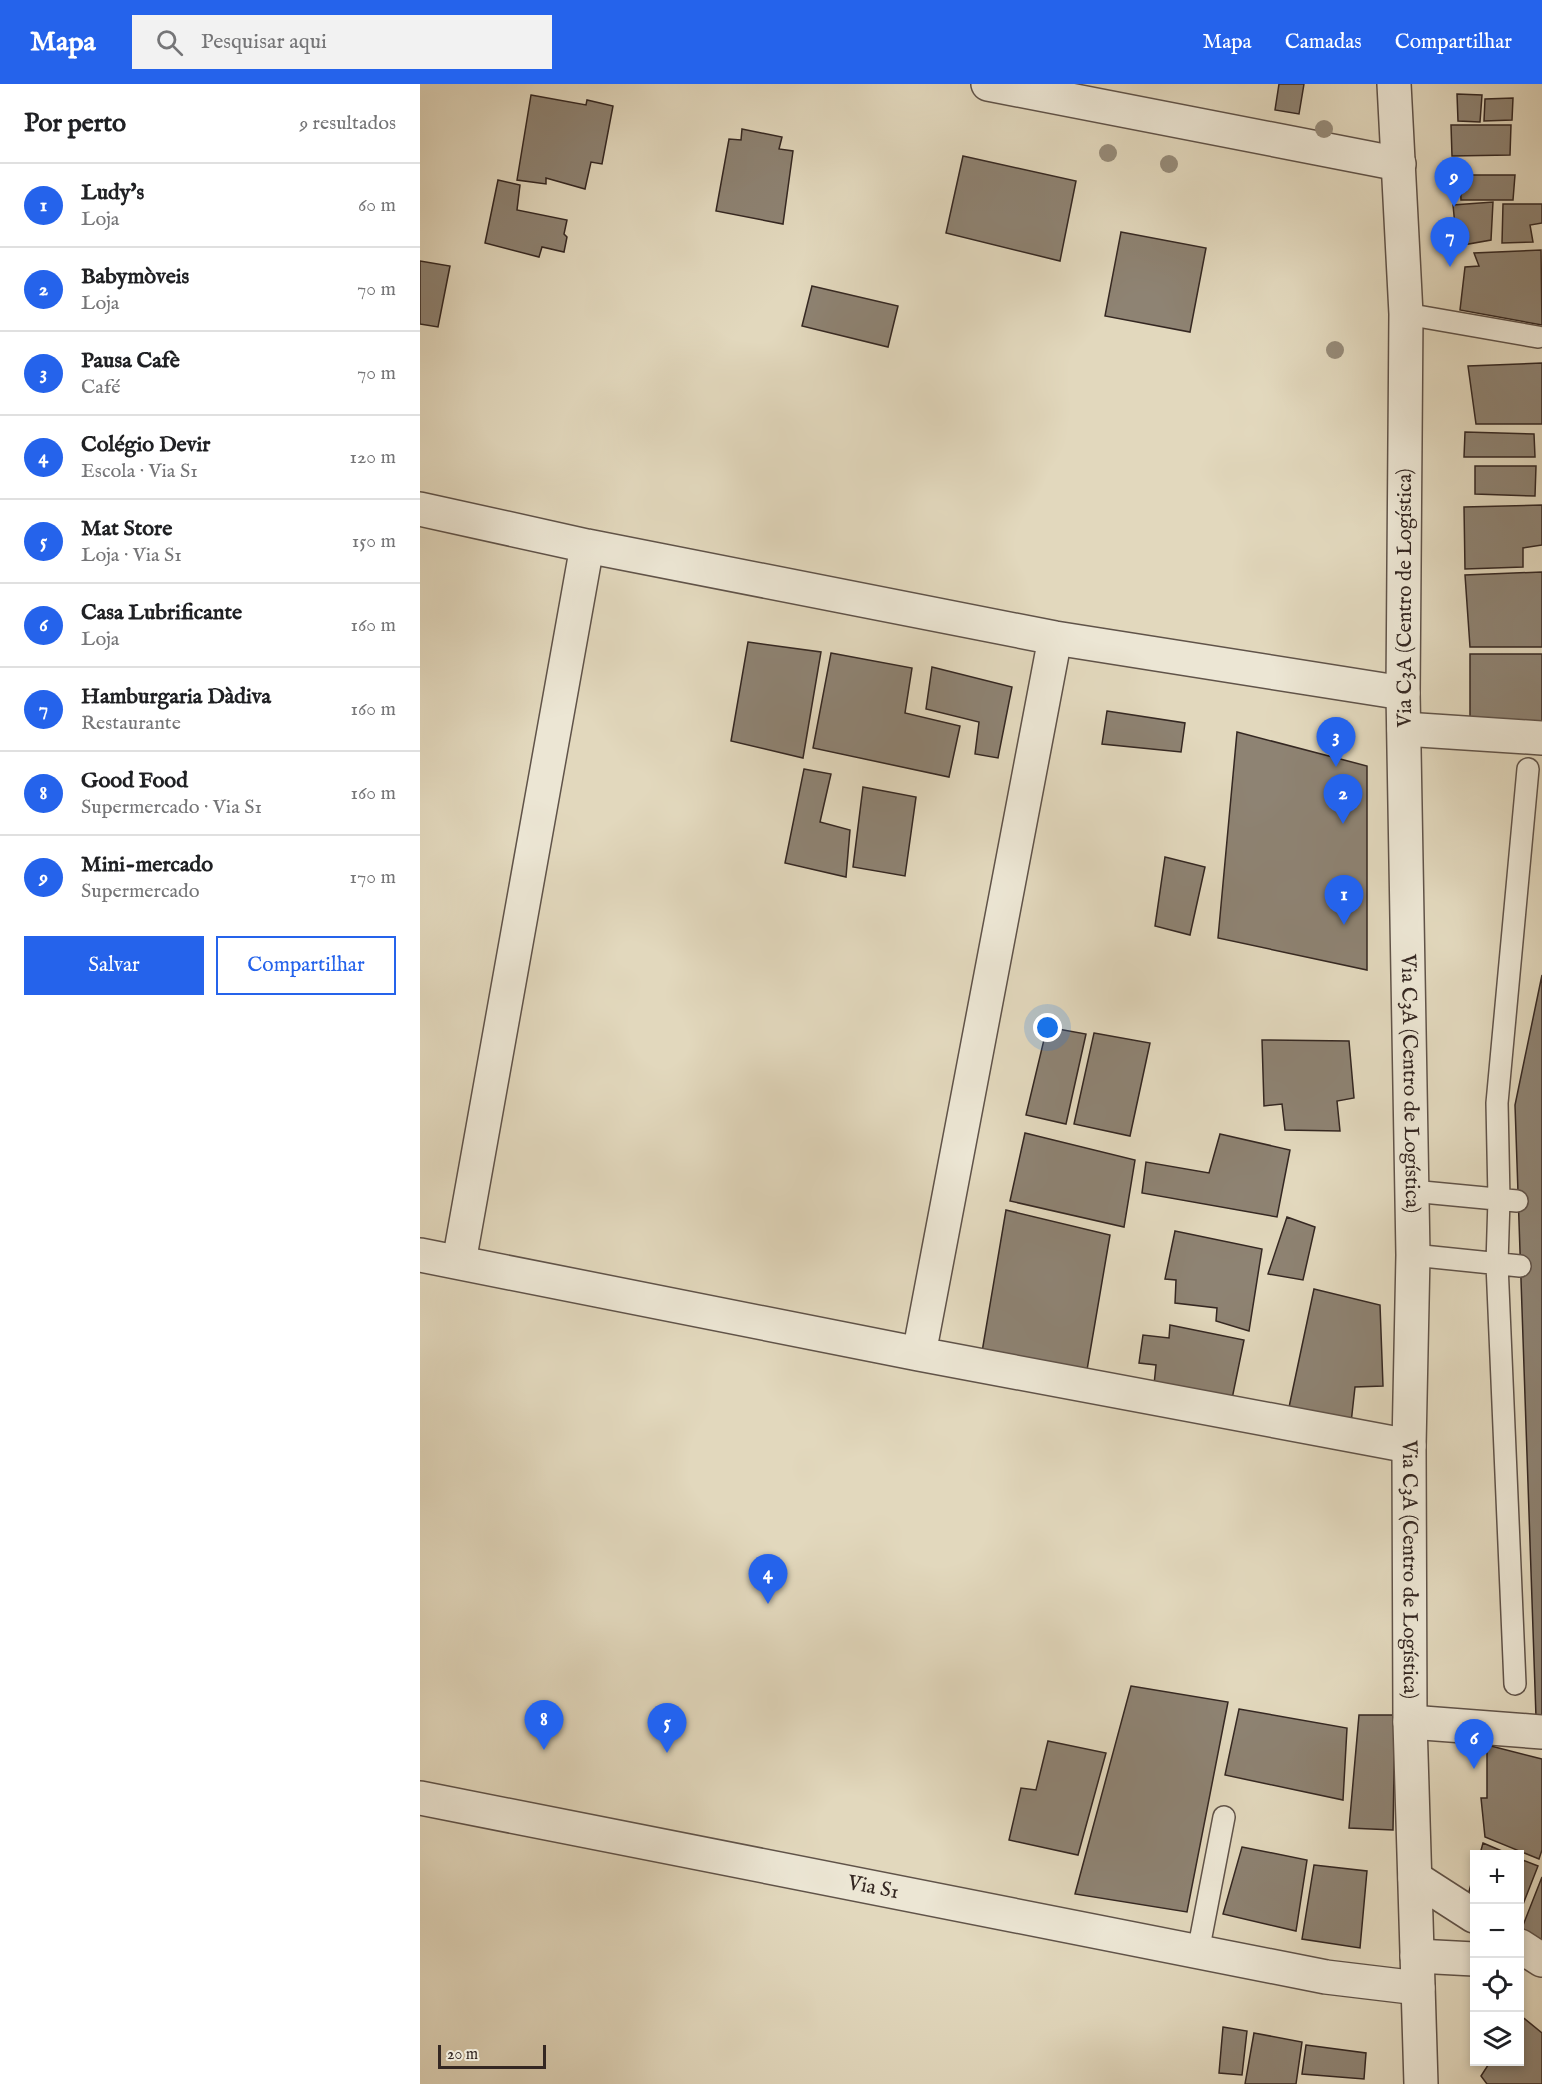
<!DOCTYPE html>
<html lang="pt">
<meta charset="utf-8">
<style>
:root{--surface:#fff;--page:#f2f2f2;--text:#202124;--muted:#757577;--line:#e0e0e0;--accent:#2563eb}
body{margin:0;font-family:"IM FELL English",serif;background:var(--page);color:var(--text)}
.controls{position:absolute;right:18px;bottom:18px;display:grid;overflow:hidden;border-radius:0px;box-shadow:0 3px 9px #0003}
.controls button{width:54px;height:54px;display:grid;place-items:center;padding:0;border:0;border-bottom:2px solid var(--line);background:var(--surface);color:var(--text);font:30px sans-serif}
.scale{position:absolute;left:18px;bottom:15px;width:108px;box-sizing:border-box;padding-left:6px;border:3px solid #342722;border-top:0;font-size:16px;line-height:21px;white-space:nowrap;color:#342722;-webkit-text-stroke:4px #ece6d4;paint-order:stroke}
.you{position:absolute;left:628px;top:944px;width:21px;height:21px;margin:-15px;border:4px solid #fff;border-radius:50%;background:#1a73e8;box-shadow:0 0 0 9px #1a73e833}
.badge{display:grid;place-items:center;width:39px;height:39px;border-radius:50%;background:var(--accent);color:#fff;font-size:20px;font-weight:700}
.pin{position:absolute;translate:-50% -50px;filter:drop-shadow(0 2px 3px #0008)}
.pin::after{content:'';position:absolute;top:32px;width:21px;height:18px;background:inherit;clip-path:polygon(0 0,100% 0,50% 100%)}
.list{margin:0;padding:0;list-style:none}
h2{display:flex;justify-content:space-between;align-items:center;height:78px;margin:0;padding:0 24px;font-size:26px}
h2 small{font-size:20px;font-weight:400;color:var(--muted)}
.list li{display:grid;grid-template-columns:39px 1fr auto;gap:18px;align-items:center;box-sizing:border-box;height:84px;padding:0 24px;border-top:2px solid var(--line)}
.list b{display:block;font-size:22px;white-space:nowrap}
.list p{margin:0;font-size:20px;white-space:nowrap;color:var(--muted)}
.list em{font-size:20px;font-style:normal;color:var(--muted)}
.actions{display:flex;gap:12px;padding:18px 24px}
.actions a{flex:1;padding:14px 0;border:2px solid var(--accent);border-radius:0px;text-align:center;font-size:21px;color:var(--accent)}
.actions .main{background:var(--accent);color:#fff}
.icon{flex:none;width:33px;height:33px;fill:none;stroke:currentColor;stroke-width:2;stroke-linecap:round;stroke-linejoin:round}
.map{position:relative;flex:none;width:1122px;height:2000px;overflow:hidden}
header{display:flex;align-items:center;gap:36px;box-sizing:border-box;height:84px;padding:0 30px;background:var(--accent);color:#fff}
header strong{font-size:28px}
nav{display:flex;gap:33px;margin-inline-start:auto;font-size:21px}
.search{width:420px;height:54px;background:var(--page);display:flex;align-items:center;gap:15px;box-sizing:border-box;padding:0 21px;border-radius:0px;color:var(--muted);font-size:22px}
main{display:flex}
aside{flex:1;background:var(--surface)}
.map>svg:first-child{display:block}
.building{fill:#8e8373;stroke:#342722;stroke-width:1.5}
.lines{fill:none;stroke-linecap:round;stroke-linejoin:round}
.service-casing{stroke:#605349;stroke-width:24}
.minor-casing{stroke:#605349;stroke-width:36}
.tertiary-casing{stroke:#605349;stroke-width:36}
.service{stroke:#ece6d4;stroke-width:21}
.minor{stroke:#ece6d4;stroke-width:33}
.tertiary{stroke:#ece6d4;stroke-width:33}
.tree{fill:#968b79}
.labels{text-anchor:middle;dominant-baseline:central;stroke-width:6;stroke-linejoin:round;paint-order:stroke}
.street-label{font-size:21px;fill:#342722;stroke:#ece6d4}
</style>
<header>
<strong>Mapa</strong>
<div class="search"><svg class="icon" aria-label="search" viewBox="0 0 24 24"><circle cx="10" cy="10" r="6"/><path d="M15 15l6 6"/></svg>Pesquisar aqui</div>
<nav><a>Mapa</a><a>Camadas</a><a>Compartilhar</a></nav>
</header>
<main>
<aside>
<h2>Por perto<small>9 resultados</small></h2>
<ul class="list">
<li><span class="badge">1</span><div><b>Ludy's</b><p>Loja</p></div><em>60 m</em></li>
<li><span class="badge">2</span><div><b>Babymòveis</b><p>Loja</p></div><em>70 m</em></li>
<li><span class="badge">3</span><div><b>Pausa Cafè</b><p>Café</p></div><em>70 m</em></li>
<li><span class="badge">4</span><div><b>Colégio Devir</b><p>Escola · Via S1</p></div><em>120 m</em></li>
<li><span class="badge">5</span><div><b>Mat Store</b><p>Loja · Via S1</p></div><em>150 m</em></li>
<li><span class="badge">6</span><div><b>Casa Lubrificante</b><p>Loja</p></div><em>160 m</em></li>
<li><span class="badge">7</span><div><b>Hamburgaria Dàdiva</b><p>Restaurante</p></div><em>160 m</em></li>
<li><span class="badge">8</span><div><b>Good Food</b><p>Supermercado · Via S1</p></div><em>160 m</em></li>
<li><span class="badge">9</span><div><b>Mini-mercado</b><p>Supermercado</p></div><em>170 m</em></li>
</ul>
<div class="actions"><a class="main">Salvar</a><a>Compartilhar</a></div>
</aside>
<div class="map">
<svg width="1122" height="2000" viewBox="0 0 1122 2000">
<rect width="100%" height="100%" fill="#e2d8bd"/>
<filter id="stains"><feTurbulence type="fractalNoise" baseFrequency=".00333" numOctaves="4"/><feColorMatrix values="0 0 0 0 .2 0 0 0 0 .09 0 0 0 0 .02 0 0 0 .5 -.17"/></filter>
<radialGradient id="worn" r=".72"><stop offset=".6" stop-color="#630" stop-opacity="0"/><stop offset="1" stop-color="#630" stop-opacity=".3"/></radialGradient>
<path class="building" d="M859,0H884L879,30L855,26Z
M1037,10L1062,11L1060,38L1038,37Z
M111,11L166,21L167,16L193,22L182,80L171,78L165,105L126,94V100L97,96Z
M1093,14L1092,36L1064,37L1065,15Z
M1031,41H1091L1090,71L1032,72Z
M322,45L362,53L359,65L373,67L363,140L296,127L309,55L321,56Z
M543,72L656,97L640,177L526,149Z
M1040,91H1095L1093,116H1041Z
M78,96L100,101L97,126L147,136L144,150L147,153L144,168L122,163L119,173L65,159Z
M1073,118L1071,156L1037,162L1033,121Z
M1083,120H1122V139L1110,141L1113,158L1082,159Z
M701,148L786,164L770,248L685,232Z
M1121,166L1122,241L1040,226L1045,183L1059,182L1054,169Z
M0,177L30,182L18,243L0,240Z
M392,202L478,222L468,263L382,242Z
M1122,279V340H1056L1048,282Z
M1045,348L1114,350L1115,373H1044Z
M1055,382H1116L1115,412L1055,410Z
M1122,421V461L1103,464V483L1045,485L1044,423Z
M1122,488V563H1050L1045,491Z
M328,558L401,568L383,674L311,657Z
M411,569L492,584L485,629L540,642L529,693L393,664Z
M1050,570H1122V646L1050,642Z
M512,583L592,603L578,674L555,670L559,638L506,625Z
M687,627L765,639L761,668L682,660Z
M817,648L947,682V886L798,854Z
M384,685L411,690L400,738L430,746L426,793L365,779Z
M443,703L496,713L485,792L433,783Z
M745,773L785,783L770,851L735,842Z
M1122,891V1633H1116L1095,1021Z
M627,943L666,950L646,1040L606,1031Z
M674,949L730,959L710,1052L654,1040Z
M842,956L929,957L934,1014L917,1017L920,1047L865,1046L862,1020L844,1022Z
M605,1049L715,1076L704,1143L590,1117Z
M800,1050L870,1066L857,1133L722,1109L726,1078L789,1089Z
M586,1126L690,1151L667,1286L562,1268Z
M867,1133L895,1143L883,1196L848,1190Z
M755,1147L842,1165L829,1247L796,1237L797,1224L755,1219L756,1196L745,1195Z
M894,1205L960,1221L963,1302L935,1303L931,1339L868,1328Z
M750,1241L824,1256L812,1315L734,1301L736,1281L719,1279L723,1251L749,1254Z
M711,1602L808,1618L767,1828L655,1810Z
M819,1625L927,1644L923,1716L805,1691Z
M939,1631H975L973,1746L929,1744Z
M628,1657L686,1669L658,1771L589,1756L601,1704L616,1706Z
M1067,1661L1122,1675V1766L1119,1775L1065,1753L1061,1714H1067Z
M1063,1759L1089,1770H1060Z
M822,1763L887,1776L876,1847L803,1830Z
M1100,1775L1118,1782L1100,1828Z
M894,1781L947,1787L940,1864L882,1855Z
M1054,1789V1824L1046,1819Z
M1122,1793V1865L1100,1849Z
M1100,1931L1122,1949V2000H1067L1061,1992L1070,1978H1100Z
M803,1943L827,1947L822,1991L799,1989Z
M834,1949L882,1958L876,2000H825Z
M886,1961L946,1969L944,1995L882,1990Z"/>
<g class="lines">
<defs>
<path id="service" d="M986,230L1118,253
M992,1107L1097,1117
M993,1171L1100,1182
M1095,1600L1077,1180L1079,1115L1077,1019L1108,685
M778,1868L804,1733"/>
<path id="minor" d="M568,0L979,80
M0,425L167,462L635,554L983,609
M984,645L1122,654
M0,1171L499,1270L989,1362
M39,1178L167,462
M499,1270L635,554
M990,1638L1122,1648
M995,1794L1054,1832
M1100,1862L1122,1876
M997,1872L1054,1875"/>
<g id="tertiary">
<path id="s1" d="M974,0L986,230L983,609L993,1171L989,1362L990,1638L1001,2000"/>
<path id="s2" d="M0,1714L906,1893L998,1904"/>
</g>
</defs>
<use href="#service" class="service-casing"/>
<use href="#minor" class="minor-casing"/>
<use href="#tertiary" class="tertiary-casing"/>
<use href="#service" class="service"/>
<use href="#minor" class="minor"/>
<use href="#tertiary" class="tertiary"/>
</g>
<g class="tree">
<circle cx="904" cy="45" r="9"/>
<circle cx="688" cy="69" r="9"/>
<circle cx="749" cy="80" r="9"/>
<circle cx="915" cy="266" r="9"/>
</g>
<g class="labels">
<g class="street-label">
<text transform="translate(985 514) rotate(-90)">Via C3A (Centro de Logística)</text>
<text stroke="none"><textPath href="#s1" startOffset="1000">Via C3A (Centro de Logística)</textPath></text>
<text stroke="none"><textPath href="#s1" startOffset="1486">Via C3A (Centro de Logística)</textPath></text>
<text stroke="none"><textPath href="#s2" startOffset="462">Via S1</textPath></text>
</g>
</g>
<rect width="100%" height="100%" filter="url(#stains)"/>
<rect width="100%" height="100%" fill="url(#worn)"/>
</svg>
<div class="controls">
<button>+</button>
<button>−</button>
<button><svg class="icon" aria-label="locate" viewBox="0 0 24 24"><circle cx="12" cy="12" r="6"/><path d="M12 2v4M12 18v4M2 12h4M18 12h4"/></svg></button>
<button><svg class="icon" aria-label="layers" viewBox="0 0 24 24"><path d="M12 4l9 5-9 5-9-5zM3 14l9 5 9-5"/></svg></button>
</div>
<div class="scale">20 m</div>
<div class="you"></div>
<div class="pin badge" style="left:924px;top:841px">1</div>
<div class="pin badge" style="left:923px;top:740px">2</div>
<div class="pin badge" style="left:916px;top:683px">3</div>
<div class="pin badge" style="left:348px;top:1520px">4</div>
<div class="pin badge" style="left:247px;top:1669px">5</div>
<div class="pin badge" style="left:1054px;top:1685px">6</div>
<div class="pin badge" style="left:1030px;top:183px">7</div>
<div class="pin badge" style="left:124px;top:1666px">8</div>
<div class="pin badge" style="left:1034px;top:123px">9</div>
</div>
</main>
